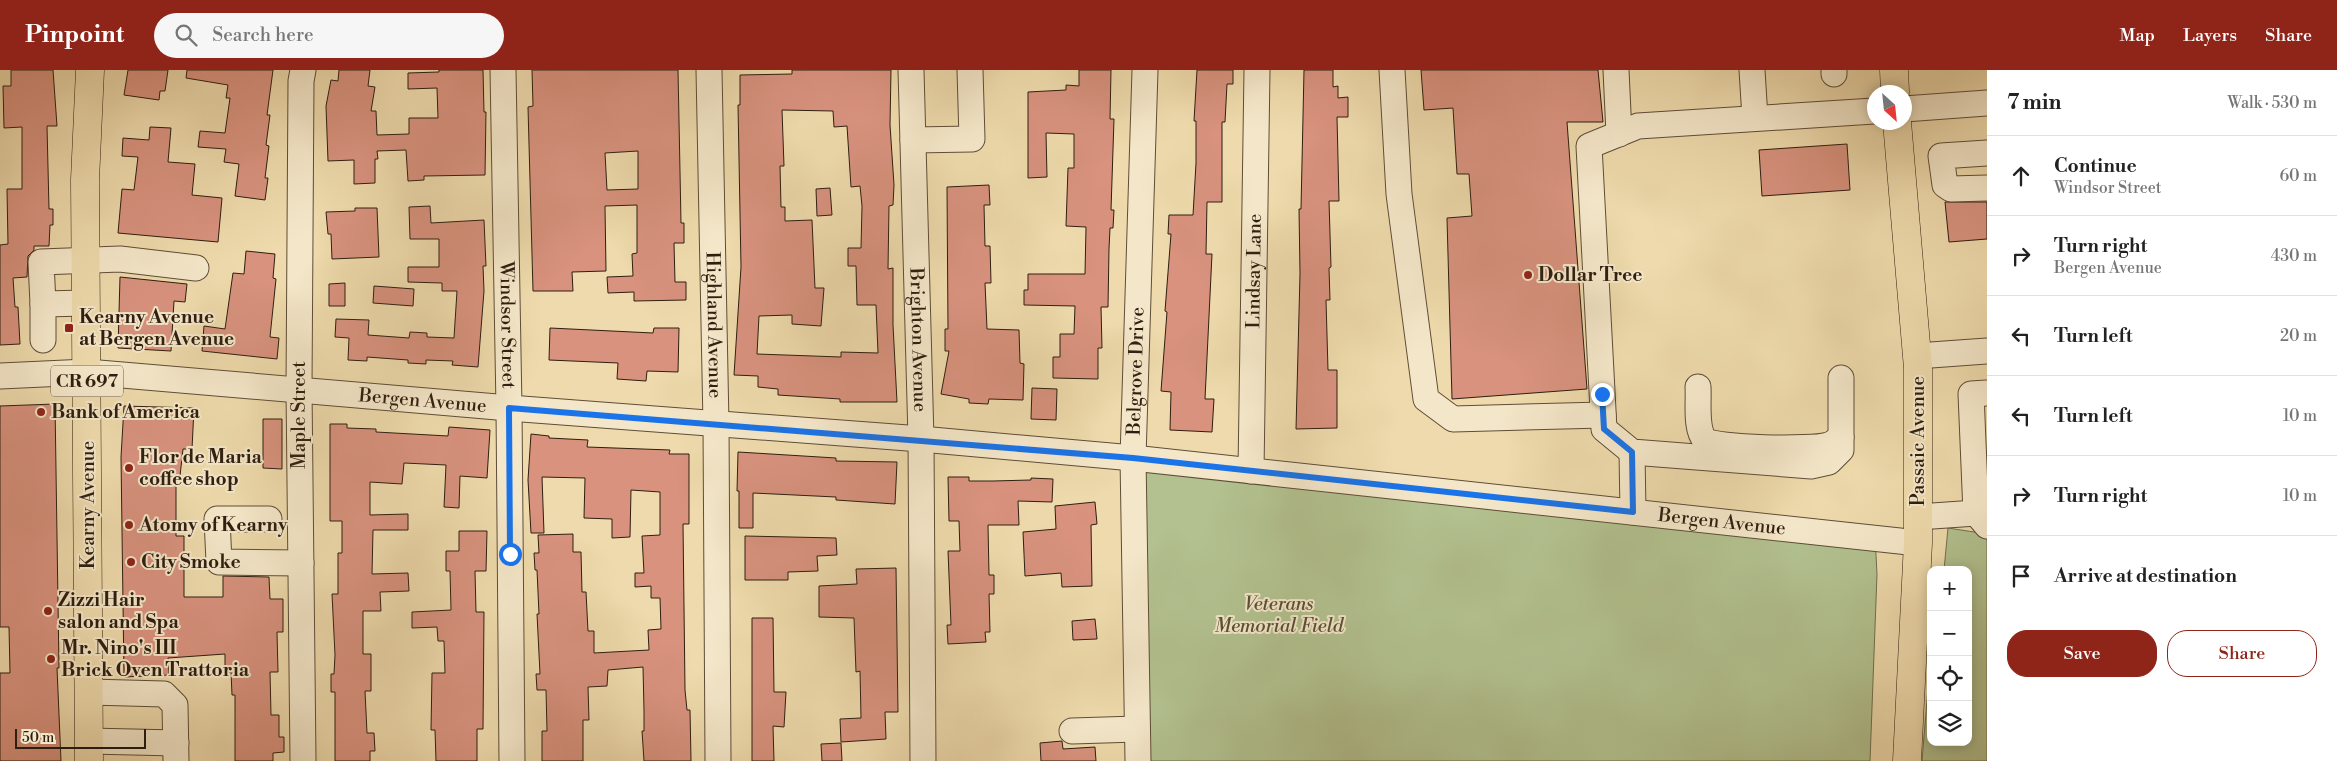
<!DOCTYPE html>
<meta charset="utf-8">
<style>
:root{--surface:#fff;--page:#f6f6f6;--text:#222;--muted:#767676;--line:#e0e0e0;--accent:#8f2418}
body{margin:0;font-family:"Libre Bodoni",serif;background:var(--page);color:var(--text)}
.controls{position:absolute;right:15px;bottom:15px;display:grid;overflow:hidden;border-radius:10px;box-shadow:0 2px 12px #0003}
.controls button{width:45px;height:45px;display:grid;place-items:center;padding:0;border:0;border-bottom:1px solid var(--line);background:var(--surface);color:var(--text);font:25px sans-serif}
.compass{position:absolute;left:1867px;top:15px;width:45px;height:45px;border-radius:50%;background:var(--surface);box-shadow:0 2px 12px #0003;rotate:153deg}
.scale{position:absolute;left:15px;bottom:12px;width:131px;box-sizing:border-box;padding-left:5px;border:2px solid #2f1e10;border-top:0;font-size:14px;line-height:18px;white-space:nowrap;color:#2f1e10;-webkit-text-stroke:4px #f4e7c9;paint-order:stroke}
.stop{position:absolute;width:15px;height:15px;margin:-11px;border:4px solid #1a73e8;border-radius:50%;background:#fff}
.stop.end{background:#1a73e8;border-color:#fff;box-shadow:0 1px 5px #0008}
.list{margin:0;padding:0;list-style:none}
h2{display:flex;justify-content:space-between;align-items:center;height:65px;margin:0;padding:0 20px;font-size:21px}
h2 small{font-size:16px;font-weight:400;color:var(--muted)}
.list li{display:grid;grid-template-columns:32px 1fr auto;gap:15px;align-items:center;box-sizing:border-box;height:80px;padding:0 20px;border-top:1px solid var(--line)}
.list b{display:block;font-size:19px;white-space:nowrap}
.list p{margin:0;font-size:16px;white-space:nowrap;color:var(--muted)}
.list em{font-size:16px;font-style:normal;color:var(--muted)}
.actions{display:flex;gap:10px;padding:15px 20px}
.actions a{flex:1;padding:11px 0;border:1px solid var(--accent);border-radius:20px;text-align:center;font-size:18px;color:var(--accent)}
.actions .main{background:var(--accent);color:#fff}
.icon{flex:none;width:28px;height:28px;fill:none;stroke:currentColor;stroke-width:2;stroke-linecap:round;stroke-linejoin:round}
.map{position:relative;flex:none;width:1987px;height:691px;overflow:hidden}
header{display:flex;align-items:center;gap:30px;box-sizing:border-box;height:70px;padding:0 25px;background:var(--accent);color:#fff}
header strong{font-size:24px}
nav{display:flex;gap:28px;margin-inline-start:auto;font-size:18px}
.search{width:350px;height:45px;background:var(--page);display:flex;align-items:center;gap:12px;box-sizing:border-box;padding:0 18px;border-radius:28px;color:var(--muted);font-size:19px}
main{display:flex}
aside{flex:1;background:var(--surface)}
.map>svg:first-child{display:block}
.green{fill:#b2c18f;stroke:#707050}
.building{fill:#d8927e;stroke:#2f1e10;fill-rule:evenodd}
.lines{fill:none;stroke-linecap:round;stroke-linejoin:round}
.minor-casing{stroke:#5f4d37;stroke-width:27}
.major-casing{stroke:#2f1e10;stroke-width:29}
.minor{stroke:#f4e7c9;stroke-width:25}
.major{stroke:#eedaac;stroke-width:28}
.route{stroke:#1a73e8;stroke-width:6}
.poi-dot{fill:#8f2418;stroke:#f4e7c9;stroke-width:2}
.labels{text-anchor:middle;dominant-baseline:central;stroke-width:4;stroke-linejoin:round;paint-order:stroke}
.shield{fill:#f4e7c9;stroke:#6a5a48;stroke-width:1}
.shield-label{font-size:18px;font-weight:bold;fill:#2f1e10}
.street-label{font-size:19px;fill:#2f1e10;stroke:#f4e7c9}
.poi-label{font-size:19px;font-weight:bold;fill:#2f1e10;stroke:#f4e7c9;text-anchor:start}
.park-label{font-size:19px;font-style:italic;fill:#564f36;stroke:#f4e7c9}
</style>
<header>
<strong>Pinpoint</strong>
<div class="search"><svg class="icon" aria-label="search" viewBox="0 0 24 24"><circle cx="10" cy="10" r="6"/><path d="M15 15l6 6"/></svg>Search here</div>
<nav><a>Map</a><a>Layers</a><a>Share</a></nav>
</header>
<main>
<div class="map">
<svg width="1987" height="691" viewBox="0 0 1987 691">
<rect width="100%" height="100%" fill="#eedaac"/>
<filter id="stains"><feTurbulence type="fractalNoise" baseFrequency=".004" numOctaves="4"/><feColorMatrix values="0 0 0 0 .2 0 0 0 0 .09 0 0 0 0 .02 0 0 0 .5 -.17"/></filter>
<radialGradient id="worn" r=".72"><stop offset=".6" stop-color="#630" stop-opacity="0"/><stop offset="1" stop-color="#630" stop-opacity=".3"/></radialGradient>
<path class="green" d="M1130,381L1875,466L1877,504L1870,691H1138Z
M1948,458L1987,464V691H1922L1931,582V672H1968V500H1944Z"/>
<path class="building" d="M11,0H53L57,56H47L49,139H53V155H50L49,176H34V180L28,186L27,207L13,208L15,237H18L20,274L0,275V175L8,174L7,119H22V57L4,58L3,16H11Z
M128,0H168L165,21H160L159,30L124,25Z
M187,0H273L267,45H270L266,75L269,76L265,108H268L265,130L235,126L239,94L224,92L226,79L198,77L200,61L225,63L230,28H226L228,15L186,8Z
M339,0H370L368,16L375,17L371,41H376L377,65L409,64V48H438L437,18L408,19V3L439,2V0H483L484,42H486L485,105L424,106V110L408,111L406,80L377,81L378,89H375V113L354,114V90L328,91L326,36L331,10L338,11Z
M532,0H678L681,153H684V173H674L675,212H686V230L634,231V222L608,223L607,207L633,206L632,184L637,183V135L605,136L606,201L572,202L573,221H533L528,37L533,36ZM638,81V119L607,120L605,83Z
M792,0H891L890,55L894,115L893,135L889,136L888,199L893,198V255L897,332H840V329L778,325V319L758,317V306L734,305L741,197L738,35H740V5L792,4ZM782,40L833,41L834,57L847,56L851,117L860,116L862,136L861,178H848V196H856L857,235H876L878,283L841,282V287L757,284L759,246L792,245V254L821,256L824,218H815L812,150L785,151V137H781L780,96H784Z
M1079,0H1111L1110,49H1114L1111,140H1114L1113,158H1110L1109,179L1108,237H1101L1102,278H1098V309L1053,308V287H1060V264H1074L1075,236L1024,235V220H1028V204H1085L1086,157L1066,156L1068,98H1074V64L1046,63L1047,107L1028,108V22L1066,20V15L1079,16Z
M1197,0H1233V14H1227L1225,52H1222V132H1207L1206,184H1212L1205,329H1214L1212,362L1170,360L1171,322L1161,321L1167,242L1165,241L1171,164H1168L1169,145H1193L1196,93V51H1194Z
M1304,0H1333V17L1338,16V28L1348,27V47H1337L1339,131H1329L1331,197L1329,198L1330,230H1326L1328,300H1337V358L1296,359L1300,204L1299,139H1301Z
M1421,0H1598L1603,52H1567L1587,319L1452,329L1447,148L1472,146L1469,104H1457L1453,38L1424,40Z
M150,57L171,58L168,92L195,94L192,125L222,128L218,172L118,163L122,119L134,120L138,87L122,86L123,68L149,70Z
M1847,74L1850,120L1762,126L1759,80Z
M989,115L990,135H984L985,176H990L991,213H985L987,259L1019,260L1020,293L1024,294L1023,330L989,329L988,334L969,333V329L941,324L949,281H945V259H948L947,117Z
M830,118L832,145L817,146L816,119Z
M1945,132H1987V169L1949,172Z
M430,136L431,153L484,150L486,196H483L484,221L478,297L452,295L453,291L426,290V294L408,293V290L367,287V291L348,290L349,268L335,267L336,249L369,250L368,265L409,268L410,262L427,263V267L454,268L457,221H442V213L408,212V197H439V169H410L409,137Z
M355,138H377L379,187L332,189L331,164H328L326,142L355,141Z
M246,181L275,184L273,208L276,209L270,267L279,268L277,289L202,281L204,256L225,259L233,203L244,204Z
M120,207L187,214L185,232L174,231L171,281L118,278Z
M345,213V236H329V214Z
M374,216L414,219L413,236L373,233Z
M550,258L653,263L654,258H679L678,302L647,301L646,311L617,309L618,293L549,290Z
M1032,318L1057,319L1056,350L1031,349Z
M55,334L59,598H57L61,691H0V603H10L9,557H0V336Z
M124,336L194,338L192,379H183L180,406H176V466H184V527H223V506L269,507L270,529H283V562H277L278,602H270L271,645H279V667H284V682L273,683V691H235V625H232L231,602L225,603V584L168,588L169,605L124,607L121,387Z
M263,349H282V399L263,398Z
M330,354H347V358L376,359V362L448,366L449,357L490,360L487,408L460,406L459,438L444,437L446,395L404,393L402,414L370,412V445L408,444V460H373L372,504L408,503L409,521L380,522L381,541H363V584H371V621H365L367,663H374L375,681H370V691H335V622H331V604H334L335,585L332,524H338V483H342V451H330Z
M531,364L549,366V368L588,370L587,377L670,380L669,384H689V454H683L685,620L687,640H690L691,691H644L642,661H644V641L643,597L608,600L607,616L588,617L589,650H583V691H542V661H547L546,620H537L536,604H540L537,544H539L537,500H535L534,483H539L538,465L573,464V482H581L582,522H586L588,561H594V583L649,580L648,560L661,559L660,528H651V516L635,517V503H644L642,466L660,465V422L631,420L630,467L612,468V449L584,448L585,408L542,407L544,463H531L528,410Z
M738,382L836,388V391L897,392L895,434L836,430V427L753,423V458H739V421H737Z
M948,407H969V411H993L1031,410V408L1053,409L1052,432L1018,431L1019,455H988L989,505H994V524H989L990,562H985L986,572L948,574L947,555H951L948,481H960L959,451H949Z
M1095,432L1097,454L1091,455L1092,516L1062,517L1061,503L1025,506L1023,462L1056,459L1055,436Z
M459,461H487L486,501H475L476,542H484L483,659H477V691H436L435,660H431L432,603H445L444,571H438L437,557L412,558V542L451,540L450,501H446V481H459Z
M745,466L836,468L837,485L817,486L818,501L788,502V510H745Z
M896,498L898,642H885L886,669L841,672L840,649L861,648L860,601L856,602L854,548L819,547V516L857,514L856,499Z
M752,548H773L774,622H786L784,657L773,656L774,691H752Z
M1095,549L1097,569L1073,570L1072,551Z
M1062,671L1063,679L1095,677L1096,691H1041L1040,673Z
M841,673L842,691H822L821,674Z"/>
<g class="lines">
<defs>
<g id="minor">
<path id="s1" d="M503,0L509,338L512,691"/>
<path id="s2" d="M709,0L716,354L718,691"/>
<path id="s3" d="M911,0L921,369L923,691"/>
<path d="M1392,0L1399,124L1426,329L1453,349L1603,345"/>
<path d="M1616,0L1619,64"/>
<path d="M1752,0L1755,48"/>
<path d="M1834,0V4"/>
<path d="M1904,39L1987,33"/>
<path d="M913,70L972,69L970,0"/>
<path d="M1987,83L1941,86L1945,115L1951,119L1987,118"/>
<path d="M43,234L41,192L120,189L196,198"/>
<path d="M43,270V234L86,233"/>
<path d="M1917,286L1987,281"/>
<path id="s4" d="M0,306L87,302L509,338L921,369L1133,388L1918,473"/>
<path d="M1841,308V380L1829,392L1811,396L1632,382L1604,359L1589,76L1638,56L1874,41"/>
<path d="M1698,317C1699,332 1695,359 1705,370C1715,379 1813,380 1828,375C1832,374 1837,370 1841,367"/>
<path d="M1987,323L1971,324L1976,443L1987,456"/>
<path d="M1632,382L1633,442"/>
<path id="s5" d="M1251,401L1257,0"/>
<path d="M1918,447L1976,443"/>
<path d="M269,449H217L219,492L301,493"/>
<path d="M89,622L164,624L175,635L176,691"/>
<path d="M1072,661L1137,659"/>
<path d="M89,671L176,673"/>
<path d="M303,691L299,319L301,11L303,0"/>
<path id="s6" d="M1138,691L1133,388L1145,0"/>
</g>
<path id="major" d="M1894,0L1895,22
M1897,52L1918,298V473L1907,691
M89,691L85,110L90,0"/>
</defs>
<use href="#minor" class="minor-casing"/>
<use href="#major" class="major-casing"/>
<use href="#minor" class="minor"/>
<use href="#major" class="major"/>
</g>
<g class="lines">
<path class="route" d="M510,484L509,338L1133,388L1633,442L1632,382L1604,359L1602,324"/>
</g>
<g class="poi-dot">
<circle cx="1528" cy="205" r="5"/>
<rect x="64" y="253" width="10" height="10" rx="2.5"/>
<circle cx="41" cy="342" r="5"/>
<circle cx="129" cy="398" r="5"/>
<circle cx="129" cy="455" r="5"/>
<circle cx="131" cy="492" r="5"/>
<circle cx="48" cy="541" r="5"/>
<circle cx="51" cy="589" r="5"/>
</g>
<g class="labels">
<rect class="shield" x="51" y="295.5" width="72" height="31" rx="4"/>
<g class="shield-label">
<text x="87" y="311">CR 697</text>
</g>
<g class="street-label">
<text stroke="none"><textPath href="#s5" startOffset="200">Lindsay Lane</textPath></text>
<text stroke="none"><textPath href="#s1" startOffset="255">Windsor Street</textPath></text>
<text stroke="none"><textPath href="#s2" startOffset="255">Highland Avenue</textPath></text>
<text stroke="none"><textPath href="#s3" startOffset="270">Brighton Avenue</textPath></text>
<text stroke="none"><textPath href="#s6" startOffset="390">Belgrove Drive</textPath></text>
<text stroke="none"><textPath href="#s4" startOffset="424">Bergen Avenue</textPath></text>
<text transform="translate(299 345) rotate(-90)">Maple Street</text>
<text transform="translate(1918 371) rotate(-90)">Passaic Avenue</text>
<text transform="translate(88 435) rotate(-90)">Kearny Avenue</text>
<text stroke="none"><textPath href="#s4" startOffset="1729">Bergen Avenue</textPath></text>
</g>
<g class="poi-label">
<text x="1538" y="205">Dollar Tree</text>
<text x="79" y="247">Kearny Avenue<tspan x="79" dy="22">at Bergen Avenue</tspan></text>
<text x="51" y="342">Bank of America</text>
<text x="139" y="387">Flor de Maria<tspan x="139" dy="22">coffee shop</tspan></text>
<text x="139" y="455">Atomy of Kearny</text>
<text x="141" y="492">City Smoke</text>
<text x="58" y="530">Zizzi Hair<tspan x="58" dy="22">salon and Spa</tspan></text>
<text x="61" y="578">Mr. Nino's III<tspan x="61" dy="22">Brick Oven Trattoria</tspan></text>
</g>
<g class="park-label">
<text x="1279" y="534">Veterans<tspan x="1279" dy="22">Memorial Field</tspan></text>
</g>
</g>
<rect width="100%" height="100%" filter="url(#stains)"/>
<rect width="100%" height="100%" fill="url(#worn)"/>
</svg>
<div class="controls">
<button>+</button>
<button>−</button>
<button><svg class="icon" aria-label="locate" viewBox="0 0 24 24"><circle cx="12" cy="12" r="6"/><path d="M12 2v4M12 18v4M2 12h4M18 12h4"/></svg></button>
<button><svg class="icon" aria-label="layers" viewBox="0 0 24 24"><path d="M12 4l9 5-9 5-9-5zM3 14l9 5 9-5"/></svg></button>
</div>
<svg class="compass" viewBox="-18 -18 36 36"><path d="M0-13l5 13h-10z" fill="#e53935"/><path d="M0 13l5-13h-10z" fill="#767676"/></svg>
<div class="scale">50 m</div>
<div class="stop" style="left:510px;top:484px"></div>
<div class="stop end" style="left:1602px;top:324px"></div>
</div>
<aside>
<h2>7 min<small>Walk · 530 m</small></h2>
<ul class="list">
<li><svg class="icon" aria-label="ahead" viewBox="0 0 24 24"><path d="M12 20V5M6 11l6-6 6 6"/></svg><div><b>Continue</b><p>Windsor Street</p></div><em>60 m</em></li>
<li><svg class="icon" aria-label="right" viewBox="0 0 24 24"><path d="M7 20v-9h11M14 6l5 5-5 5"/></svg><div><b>Turn right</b><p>Bergen Avenue</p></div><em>430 m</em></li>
<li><svg class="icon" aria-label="left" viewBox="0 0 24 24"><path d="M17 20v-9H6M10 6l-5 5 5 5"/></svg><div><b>Turn left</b></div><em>20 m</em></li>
<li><svg class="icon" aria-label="left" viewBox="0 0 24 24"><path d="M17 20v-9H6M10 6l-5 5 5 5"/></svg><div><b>Turn left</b></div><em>10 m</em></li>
<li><svg class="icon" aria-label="right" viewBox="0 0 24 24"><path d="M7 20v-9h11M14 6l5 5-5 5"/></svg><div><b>Turn right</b></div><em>10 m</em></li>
<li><svg class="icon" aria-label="arrive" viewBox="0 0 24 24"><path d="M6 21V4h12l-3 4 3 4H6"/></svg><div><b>Arrive at destination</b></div></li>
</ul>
<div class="actions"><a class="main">Save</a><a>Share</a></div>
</aside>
</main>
